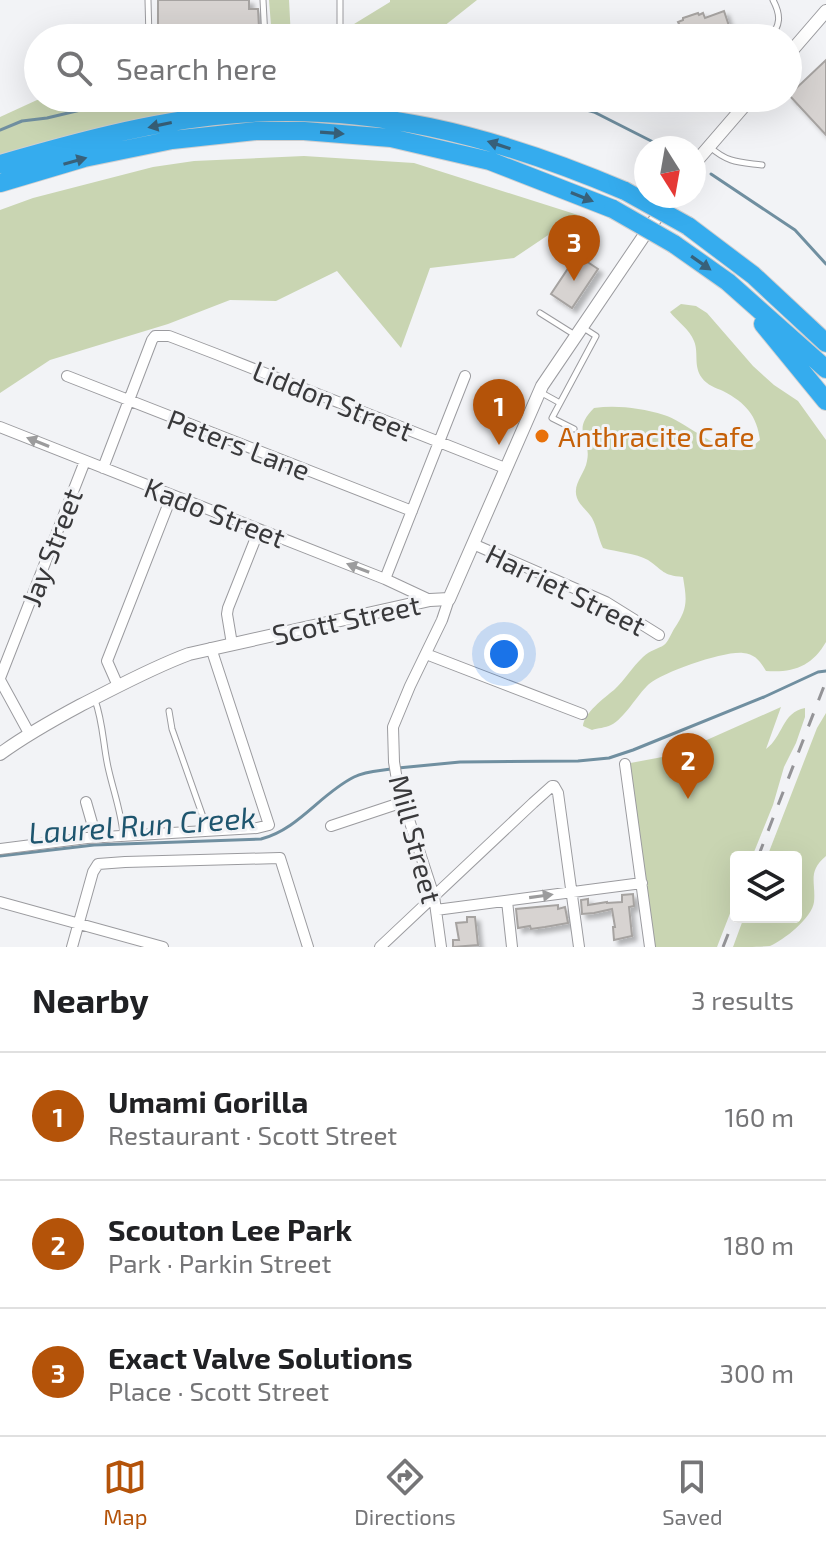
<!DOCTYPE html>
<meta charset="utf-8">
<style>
:root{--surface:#fff;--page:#f2f2f2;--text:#202124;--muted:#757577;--line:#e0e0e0;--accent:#b45309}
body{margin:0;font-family:"Exo 2",sans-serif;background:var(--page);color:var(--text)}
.controls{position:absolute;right:24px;bottom:24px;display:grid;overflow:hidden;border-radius:8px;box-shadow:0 8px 32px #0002}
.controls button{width:72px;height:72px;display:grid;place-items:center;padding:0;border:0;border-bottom:2px solid var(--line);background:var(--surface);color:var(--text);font:40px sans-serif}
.compass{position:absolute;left:634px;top:136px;width:72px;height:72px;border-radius:50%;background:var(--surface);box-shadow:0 8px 32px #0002;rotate:169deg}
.you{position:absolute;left:504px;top:654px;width:28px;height:28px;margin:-20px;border:6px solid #fff;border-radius:50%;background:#1a73e8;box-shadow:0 0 0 12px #1a73e833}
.badge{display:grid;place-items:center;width:52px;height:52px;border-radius:50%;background:var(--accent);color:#fff;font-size:26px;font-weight:700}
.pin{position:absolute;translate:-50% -66px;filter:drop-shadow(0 2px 4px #0008)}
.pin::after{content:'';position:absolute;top:42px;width:28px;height:24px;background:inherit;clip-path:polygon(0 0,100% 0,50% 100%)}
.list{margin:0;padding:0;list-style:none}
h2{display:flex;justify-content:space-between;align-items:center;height:104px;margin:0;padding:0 32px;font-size:34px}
h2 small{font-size:26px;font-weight:400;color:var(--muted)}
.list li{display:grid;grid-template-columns:52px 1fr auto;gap:24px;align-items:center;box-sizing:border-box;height:128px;padding:0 32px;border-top:2px solid var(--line)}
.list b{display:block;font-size:30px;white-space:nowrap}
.list p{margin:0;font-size:26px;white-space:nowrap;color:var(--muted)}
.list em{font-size:26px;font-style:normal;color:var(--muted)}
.icon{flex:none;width:44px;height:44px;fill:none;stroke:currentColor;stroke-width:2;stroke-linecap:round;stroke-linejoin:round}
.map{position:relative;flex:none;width:826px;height:947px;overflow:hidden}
.search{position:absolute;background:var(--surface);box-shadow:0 8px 32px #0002;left:24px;right:24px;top:24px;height:88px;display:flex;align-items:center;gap:20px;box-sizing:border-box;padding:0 28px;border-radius:44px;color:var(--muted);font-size:30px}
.sheet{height:488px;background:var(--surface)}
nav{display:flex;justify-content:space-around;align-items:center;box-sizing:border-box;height:112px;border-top:2px solid var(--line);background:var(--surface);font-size:22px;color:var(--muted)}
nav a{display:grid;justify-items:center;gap:4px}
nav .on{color:var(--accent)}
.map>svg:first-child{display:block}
.green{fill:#c9d5b2}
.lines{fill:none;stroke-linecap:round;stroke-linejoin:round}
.stream{stroke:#708fa0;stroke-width:3}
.building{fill:#d7d3d1;stroke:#a6a3a1;stroke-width:2;filter:url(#shadow)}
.service-casing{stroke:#9b9b9f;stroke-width:7}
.minor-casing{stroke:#9b9b9f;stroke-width:12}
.tertiary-casing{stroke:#9b9b9f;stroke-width:14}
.motorway-casing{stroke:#cfcfd0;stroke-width:20}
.service{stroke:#fff;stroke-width:5}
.minor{stroke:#fff;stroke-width:10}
.tertiary{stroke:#fff;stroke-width:12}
.motorway{stroke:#35acee;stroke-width:18}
.rail{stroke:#949497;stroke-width:3;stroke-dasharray:14 14;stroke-linecap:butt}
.motorway-bridge-casing{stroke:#cfcfd0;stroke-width:20;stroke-linecap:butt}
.motorway-bridge{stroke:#35acee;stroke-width:18}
.oneway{fill:#38617a}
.oneway2{fill:#9c9c9d}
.food-dot{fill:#e8710a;stroke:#f2f3f6;stroke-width:3}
.labels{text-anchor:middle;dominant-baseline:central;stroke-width:6;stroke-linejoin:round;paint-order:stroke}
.street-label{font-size:28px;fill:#39393b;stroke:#f2f3f6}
.food-label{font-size:28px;fill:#c56008;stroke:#f2f3f6;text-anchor:start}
.water-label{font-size:30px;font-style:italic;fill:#1e556e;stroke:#f2f3f6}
</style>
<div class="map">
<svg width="826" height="947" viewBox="0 0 826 947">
<defs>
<filter id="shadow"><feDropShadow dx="4.5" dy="4.5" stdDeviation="2" flood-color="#0004"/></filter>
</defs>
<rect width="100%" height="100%" fill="#f2f3f6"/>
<path class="green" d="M269,0H289L291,38H272Z
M390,0H477L429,38H301L326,37L341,32L390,2Z
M48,98H336L330,105L0,155V117L37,100H47Z
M304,156L414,163L578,215L514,258L430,268L401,348L337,271L276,301L230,300L168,324L50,360L0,393V210L33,198L153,167L194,161Z
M681,304L696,306L707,313L753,366L774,385L798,401L826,440V642C812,666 794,673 766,671C760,661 755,654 743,653C723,651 664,672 649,684C637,695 624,719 611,725C605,728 598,728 592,730L583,726C584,713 604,698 614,690C625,680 632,667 643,657C650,650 658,649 664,645C668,642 671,634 674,629C688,608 687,601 683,577C662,575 664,571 648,560C636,553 616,552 603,548C598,538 597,527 592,518C588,511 579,505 577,498C572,484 585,474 587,461C592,438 570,432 594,408C617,405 641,408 664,415C686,421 725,460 750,448C754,446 756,443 760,440C757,416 746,403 723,391C716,388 707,385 702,378C693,366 699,353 694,341C690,330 677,321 670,312Z
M781,707L766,749C783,737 782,712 805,708V717L796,743L784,767L773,805L752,857H736V898L717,947H654L625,764L673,755Z
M826,713V856C807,872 816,882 814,902C812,918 784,940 770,946C761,947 744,947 733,947L744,917H796V857H767L817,728Z"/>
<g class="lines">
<path class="stream" d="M548,98L564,104L594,112L665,148
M0,130L22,121L47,118L131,98
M711,174L795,230L826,264
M398,768L460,762L578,761L609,758L633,750L764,697L818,672L826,671
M0,856L94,845L261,839C299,829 320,794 354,777C366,771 378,771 391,769"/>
</g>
<path class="building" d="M158,0H249V9H258L259,28H250V38H162L161,29L159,30L158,25Z
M724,11L733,38H648L680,26L678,22L683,20V18L698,13L699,15L703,13L705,18Z
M826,60V135L789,95Z
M577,255L598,269L572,308L551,294Z
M633,894L634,906L629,907L632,936L614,940L613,927H615L612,909L594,913L582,914L581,900L588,899V905L607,902V903L622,902V895Z
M558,905V909L565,907L568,923L545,927L531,929L530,926L518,928L516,909Z
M467,917H475L478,945L453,947V940H459L456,923L467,922Z"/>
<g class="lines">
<defs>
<path id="service" d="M148,0L149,38
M263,0L265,38
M315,31H332L340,27V0
M769,38C781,26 781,15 773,0
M710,147C728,163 739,162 762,165
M540,313L575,335
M540,392L560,403
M574,429L552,418L596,336L582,327
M95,700C103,722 103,744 108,767C113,790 121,811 123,834
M169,711L172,729L208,831"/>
<path id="minor" d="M67,376L412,511
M0,427L385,579L430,600
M103,468L152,340L155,336H169L216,354L505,468
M473,544L606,602L659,635
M385,579L465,376
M232,644L227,614L228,608L259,530
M426,654L582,714
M0,678L85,461
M0,680L29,733
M118,686L107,661L172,495
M625,764L650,947
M86,802L96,837
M331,826L403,802
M0,849L87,838L257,828L269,825L211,648
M507,901L512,947
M0,902L163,947
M436,910L642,883
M72,947L93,872L98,864L125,862L280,858L308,947
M380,947L533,803L552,786H554L558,793L579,947
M441,947L434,896L398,786L394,762L393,727L410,686L442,620L449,599"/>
<path id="tertiary" d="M788,55L826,11
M694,164L751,98
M0,754C26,735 53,720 81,705C117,687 151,668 189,654L430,600L449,599L542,386L671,196"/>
<path id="motorway" d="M0,164C73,143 149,122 225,115C366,101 496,136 625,191
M0,183L84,158L172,140L256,131H304L391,138L490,161L613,209
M688,226L753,275L826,343
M674,244L728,282L826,369
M763,324L826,401"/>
</defs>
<use href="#service" class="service-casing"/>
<use href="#minor" class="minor-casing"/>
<use href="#tertiary" class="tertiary-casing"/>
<use href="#motorway" class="motorway-casing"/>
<use href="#service" class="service"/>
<use href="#minor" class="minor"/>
<use href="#tertiary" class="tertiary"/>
<use href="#motorway" class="motorway"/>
<path class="rail" d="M758,857L826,681
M723,947L736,914"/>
<defs>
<path id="motorway-bridge" d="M625,191L688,226
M613,209L674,244"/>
</defs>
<use href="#motorway-bridge" class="motorway-bridge-casing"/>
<use href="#motorway-bridge" class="motorway-bridge"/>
</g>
<defs><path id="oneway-solid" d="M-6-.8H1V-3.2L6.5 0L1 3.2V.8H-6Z" transform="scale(2)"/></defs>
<g class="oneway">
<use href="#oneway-solid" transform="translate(160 125) rotate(168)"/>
<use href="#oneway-solid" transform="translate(332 133) rotate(4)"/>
<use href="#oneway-solid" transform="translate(499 145) rotate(-162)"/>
<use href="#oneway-solid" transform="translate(75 161) rotate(-16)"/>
<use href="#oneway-solid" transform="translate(582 197) rotate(22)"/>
<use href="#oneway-solid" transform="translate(701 263) rotate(35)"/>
</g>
<g class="oneway2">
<use href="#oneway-solid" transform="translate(38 442) rotate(-158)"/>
<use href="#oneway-solid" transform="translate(358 568) rotate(-159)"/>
<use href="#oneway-solid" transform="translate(541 896) rotate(-8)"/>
</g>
<circle class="food-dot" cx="542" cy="436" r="8"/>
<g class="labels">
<g class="street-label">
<text transform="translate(333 400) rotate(22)">Liddon Street</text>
<text transform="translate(239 444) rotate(21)">Peters Lane</text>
<text transform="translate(215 512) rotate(21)">Kado Street</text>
<text transform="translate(51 547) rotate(-69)">Jay Street</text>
<text transform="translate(566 589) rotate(26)">Harriet Street</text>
<text transform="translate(346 619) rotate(-12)">Scott Street</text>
<text transform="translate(416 839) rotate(75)">Mill Street</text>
</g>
<g class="food-label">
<text x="558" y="436">Anthracite Cafe</text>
</g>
<g class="water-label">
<text transform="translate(142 824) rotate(-4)">Laurel Run Creek</text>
</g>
</g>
</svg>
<div class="controls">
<button><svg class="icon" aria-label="layers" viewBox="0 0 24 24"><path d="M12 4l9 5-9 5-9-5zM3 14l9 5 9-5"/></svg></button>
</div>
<svg class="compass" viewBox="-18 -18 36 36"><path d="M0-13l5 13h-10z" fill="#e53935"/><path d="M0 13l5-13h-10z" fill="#757577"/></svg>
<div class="you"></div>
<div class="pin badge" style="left:499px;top:445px">1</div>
<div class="pin badge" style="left:688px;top:799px">2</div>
<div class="pin badge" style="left:574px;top:281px">3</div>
<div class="search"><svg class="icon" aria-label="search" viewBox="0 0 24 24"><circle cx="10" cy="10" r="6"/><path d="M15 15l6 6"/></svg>Search here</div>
</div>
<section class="sheet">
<h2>Nearby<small>3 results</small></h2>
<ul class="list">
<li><span class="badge">1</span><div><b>Umami Gorilla</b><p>Restaurant · Scott Street</p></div><em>160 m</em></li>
<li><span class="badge">2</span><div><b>Scouton Lee Park</b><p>Park · Parkin Street</p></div><em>180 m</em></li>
<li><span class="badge">3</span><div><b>Exact Valve Solutions</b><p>Place · Scott Street</p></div><em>300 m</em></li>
</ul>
</section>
<nav>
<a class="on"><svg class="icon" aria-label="map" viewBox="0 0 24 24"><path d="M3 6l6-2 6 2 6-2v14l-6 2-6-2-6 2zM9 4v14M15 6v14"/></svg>Map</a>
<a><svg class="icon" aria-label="directions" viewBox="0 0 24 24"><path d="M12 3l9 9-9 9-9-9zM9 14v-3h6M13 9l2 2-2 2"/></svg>Directions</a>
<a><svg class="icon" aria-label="saved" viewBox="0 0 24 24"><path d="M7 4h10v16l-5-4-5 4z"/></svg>Saved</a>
</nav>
